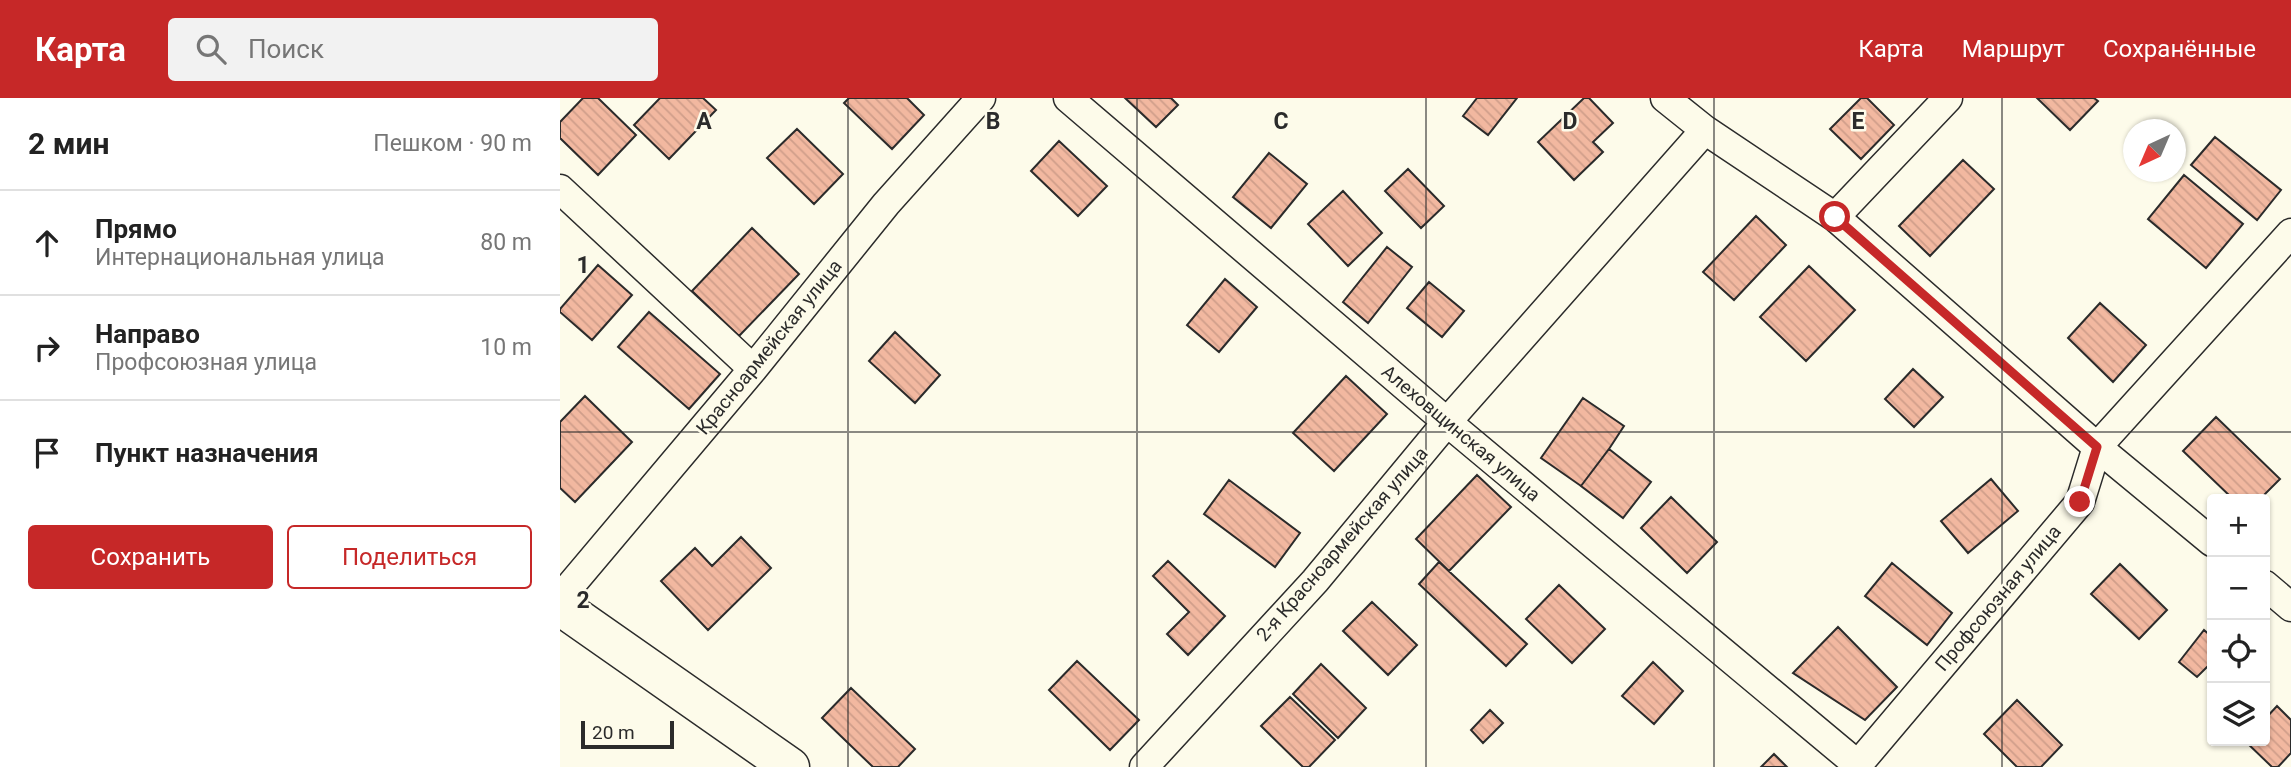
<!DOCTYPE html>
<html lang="ru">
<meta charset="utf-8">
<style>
:root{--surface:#fff;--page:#f2f2f2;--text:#222;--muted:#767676;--line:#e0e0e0;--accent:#c62828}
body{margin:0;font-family:Roboto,sans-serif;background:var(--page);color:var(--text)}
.controls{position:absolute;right:21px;bottom:21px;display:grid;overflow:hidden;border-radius:7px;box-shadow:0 2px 5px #0004}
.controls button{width:63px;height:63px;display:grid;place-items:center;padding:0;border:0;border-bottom:2px solid var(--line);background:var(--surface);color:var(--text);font:35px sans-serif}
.compass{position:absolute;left:1563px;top:21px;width:63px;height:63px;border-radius:50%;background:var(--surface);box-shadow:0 2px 5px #0004;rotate:224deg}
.scale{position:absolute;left:21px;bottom:18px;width:93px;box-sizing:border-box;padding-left:7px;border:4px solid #2b2b2b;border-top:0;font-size:19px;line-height:24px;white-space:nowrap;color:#2b2b2b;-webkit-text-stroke:5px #fdfbea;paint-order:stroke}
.stop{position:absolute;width:21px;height:21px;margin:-16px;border:5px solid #c62828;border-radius:50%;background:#fff}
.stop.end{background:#c62828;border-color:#fff;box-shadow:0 2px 7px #0008}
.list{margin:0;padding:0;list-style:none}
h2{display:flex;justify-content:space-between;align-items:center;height:91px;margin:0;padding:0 28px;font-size:30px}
h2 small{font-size:23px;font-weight:400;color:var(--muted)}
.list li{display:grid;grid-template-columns:46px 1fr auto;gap:21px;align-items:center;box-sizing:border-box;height:105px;padding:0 28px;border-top:2px solid var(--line)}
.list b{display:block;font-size:26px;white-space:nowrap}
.list p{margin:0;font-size:23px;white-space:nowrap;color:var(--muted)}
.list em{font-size:23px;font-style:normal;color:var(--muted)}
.actions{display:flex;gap:14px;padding:21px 28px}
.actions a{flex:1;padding:16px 0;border:2px solid var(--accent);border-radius:7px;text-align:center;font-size:24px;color:var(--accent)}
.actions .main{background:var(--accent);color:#fff}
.icon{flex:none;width:38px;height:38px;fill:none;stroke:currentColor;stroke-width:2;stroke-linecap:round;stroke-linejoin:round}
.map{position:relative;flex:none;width:1731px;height:669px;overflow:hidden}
header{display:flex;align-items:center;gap:42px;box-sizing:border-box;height:98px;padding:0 35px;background:var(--accent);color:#fff}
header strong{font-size:33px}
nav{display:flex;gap:38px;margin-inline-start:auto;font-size:24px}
.search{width:490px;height:63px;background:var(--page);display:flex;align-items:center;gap:18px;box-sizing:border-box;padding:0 24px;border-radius:7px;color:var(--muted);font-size:26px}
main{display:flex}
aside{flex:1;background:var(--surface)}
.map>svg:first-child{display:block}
.building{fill:url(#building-back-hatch);stroke:#2b2b2b;stroke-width:2}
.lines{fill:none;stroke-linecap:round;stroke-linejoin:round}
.street-casing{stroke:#2b2b2b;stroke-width:31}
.secondary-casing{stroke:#2b2b2b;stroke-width:41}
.street{stroke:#fdfbea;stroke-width:28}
.secondary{stroke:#fdfbea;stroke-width:38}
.route{stroke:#c62828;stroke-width:9}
.grid{fill:none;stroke:#2b2b2b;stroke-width:2;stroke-opacity:0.55}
.labels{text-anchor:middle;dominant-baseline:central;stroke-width:5;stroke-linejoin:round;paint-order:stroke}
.street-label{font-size:19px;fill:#2b2b2b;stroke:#fdfbea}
.grid-label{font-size:23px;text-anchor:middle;font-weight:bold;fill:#2b2b2b;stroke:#fdfbea;stroke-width:5;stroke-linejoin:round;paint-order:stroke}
</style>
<header>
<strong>Карта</strong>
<div class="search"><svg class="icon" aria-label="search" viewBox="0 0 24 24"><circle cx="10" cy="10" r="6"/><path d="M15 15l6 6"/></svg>Поиск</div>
<nav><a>Карта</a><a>Маршрут</a><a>Сохранённые</a></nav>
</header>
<main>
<aside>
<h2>2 мин<small>Пешком · 90 m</small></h2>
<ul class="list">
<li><svg class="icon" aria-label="ahead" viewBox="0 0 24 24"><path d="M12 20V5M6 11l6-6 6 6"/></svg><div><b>Прямо</b><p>Интернациональная улица</p></div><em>80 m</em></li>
<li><svg class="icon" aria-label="right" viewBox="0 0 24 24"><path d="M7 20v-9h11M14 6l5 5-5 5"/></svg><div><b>Направо</b><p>Профсоюзная улица</p></div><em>10 m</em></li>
<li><svg class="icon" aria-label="arrive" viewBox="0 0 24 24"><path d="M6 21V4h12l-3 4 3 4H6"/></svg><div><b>Пункт назначения</b></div></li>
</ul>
<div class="actions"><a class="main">Сохранить</a><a>Поделиться</a></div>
</aside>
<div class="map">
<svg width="1731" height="669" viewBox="0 0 1731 669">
<defs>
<pattern id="building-back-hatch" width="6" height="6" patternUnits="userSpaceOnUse" patternTransform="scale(1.75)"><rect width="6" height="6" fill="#f2b8a0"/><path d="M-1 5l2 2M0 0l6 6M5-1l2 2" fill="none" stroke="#d09e8a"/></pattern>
</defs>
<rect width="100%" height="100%" fill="#fdfbea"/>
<path class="building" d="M23,0H38L76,37L38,77L0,40V24Z
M100,0H143L156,12L109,61L74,27Z
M289,0H347L364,17L332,51L284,5Z
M565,0H611L618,7L596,29Z
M917,0H957L928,37L903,18Z
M1024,0H1029L1053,25L1033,44L1043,54L1014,82L978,44Z
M1301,0H1307L1334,27L1301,61L1270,31Z
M1477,0H1534L1538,3L1510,32Z
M237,31L283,76L254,106L207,60Z
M1655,39L1721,92L1697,122L1631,67Z
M499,43L547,88L518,118L471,73Z
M709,55L747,86L711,130L673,99Z
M1403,62L1434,91L1370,158L1339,128Z
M848,71L884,108L861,130L825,93Z
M1624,77L1683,126L1646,170L1588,121Z
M783,93L822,135L788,168L748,126Z
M1196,118L1226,147L1174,202L1143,174Z
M192,130L239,176L179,238L132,193Z
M827,149L852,169L808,225L783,204Z
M38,167L72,197L32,242L0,214V211Z
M1249,168L1295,212L1246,263L1200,219Z
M665,181L697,209L659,254L627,227Z
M869,184L904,213L882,239L847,210Z
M1540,205L1586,247L1553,284L1508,240Z
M89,214L160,276L129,311L58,249Z
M335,234L380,277L355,305L309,263Z
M1353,271L1383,299L1354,329L1325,301Z
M786,278L827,316L774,373L733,335Z
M25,298L72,344L15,404L0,390V324Z
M1023,300L1064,328L1049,351L1021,388L981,360Z
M1656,319L1720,381L1700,401H1673L1623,353Z
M1049,351L1091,384L1063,420L1021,388Z
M917,377L951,409L889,473L856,441Z
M1431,381L1458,413L1408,455L1381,423Z
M669,382L740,435L715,469L644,416Z
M1111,399L1157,444L1127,475L1081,430Z
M181,439L211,470L148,532L101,483L135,450L152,468Z
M608,463L665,518L628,557L607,536L629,514L593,478Z
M879,464L967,546L946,568L859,486Z
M1332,465L1392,515L1367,547L1305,498Z
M1560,466L1607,512L1579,541L1531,496Z
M999,487L1045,531L1012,565L966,521Z
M812,504L857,547L828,577L783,533Z
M1278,529L1337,589L1305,622L1233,575Z
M1644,532L1652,539V564L1637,579L1619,564Z
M517,563L579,622L550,652L489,592Z
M1093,564L1123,593L1094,626L1062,598Z
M761,566L806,610L778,640L733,596Z
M291,590L355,651L338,669H313L262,620Z
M730,599L775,642L749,669H743L701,628Z
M1457,602L1502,647L1481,669H1457L1424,636Z
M1717,608L1731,622V655L1718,669H1712L1685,643H1705V621Z
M930,612L943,625L923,645L911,632Z
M1214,656L1227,669H1201Z"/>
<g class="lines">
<defs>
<path id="street" d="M508,0L887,324L1298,667
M1105,0L1145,32L1275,119L1537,349L1652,444
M0,91L193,271
M1275,119L1388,0
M1705,487L1731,509
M0,500L193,271L326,106L421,0
M584,669L755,483L887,324L1145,32
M1296,669L1520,404L1537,349L1731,135"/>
<path id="secondary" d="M0,508L230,669"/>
</defs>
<use href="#street" class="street-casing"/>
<use href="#secondary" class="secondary-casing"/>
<use href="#street" class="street"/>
<use href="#secondary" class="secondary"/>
</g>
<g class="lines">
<path class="route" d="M1275,119L1537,349L1520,404"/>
</g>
<path class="grid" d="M288,0V669M577,0V669M866,0V669M1154,0V669M1442,0V669M0,334H1731"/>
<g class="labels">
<g class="street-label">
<text transform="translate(209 249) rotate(-51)">Красноармейская улица</text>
<text transform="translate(901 335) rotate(40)">Алеховщинская улица</text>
<text transform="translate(782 446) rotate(-49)">2-я Красноармейская улица</text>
<text transform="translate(1438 500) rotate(-50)">Профсоюзная улица</text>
</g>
</g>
<g class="grid-label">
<text x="144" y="31">A</text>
<text x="433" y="31">B</text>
<text x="721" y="31">C</text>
<text x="1010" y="31">D</text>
<text x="1298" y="31">E</text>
<text x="23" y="175">1</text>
<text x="23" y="510">2</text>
</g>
</svg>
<div class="controls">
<button>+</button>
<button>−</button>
<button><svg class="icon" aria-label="locate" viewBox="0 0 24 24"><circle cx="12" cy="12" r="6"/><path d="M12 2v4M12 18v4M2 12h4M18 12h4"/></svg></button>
<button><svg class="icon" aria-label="layers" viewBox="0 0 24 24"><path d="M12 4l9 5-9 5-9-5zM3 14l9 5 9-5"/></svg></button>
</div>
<svg class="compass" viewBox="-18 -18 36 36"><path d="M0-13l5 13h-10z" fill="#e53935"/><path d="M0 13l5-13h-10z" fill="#767676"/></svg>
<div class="scale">20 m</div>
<div class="stop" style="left:1275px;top:119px"></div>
<div class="stop end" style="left:1520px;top:404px"></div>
</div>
</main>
